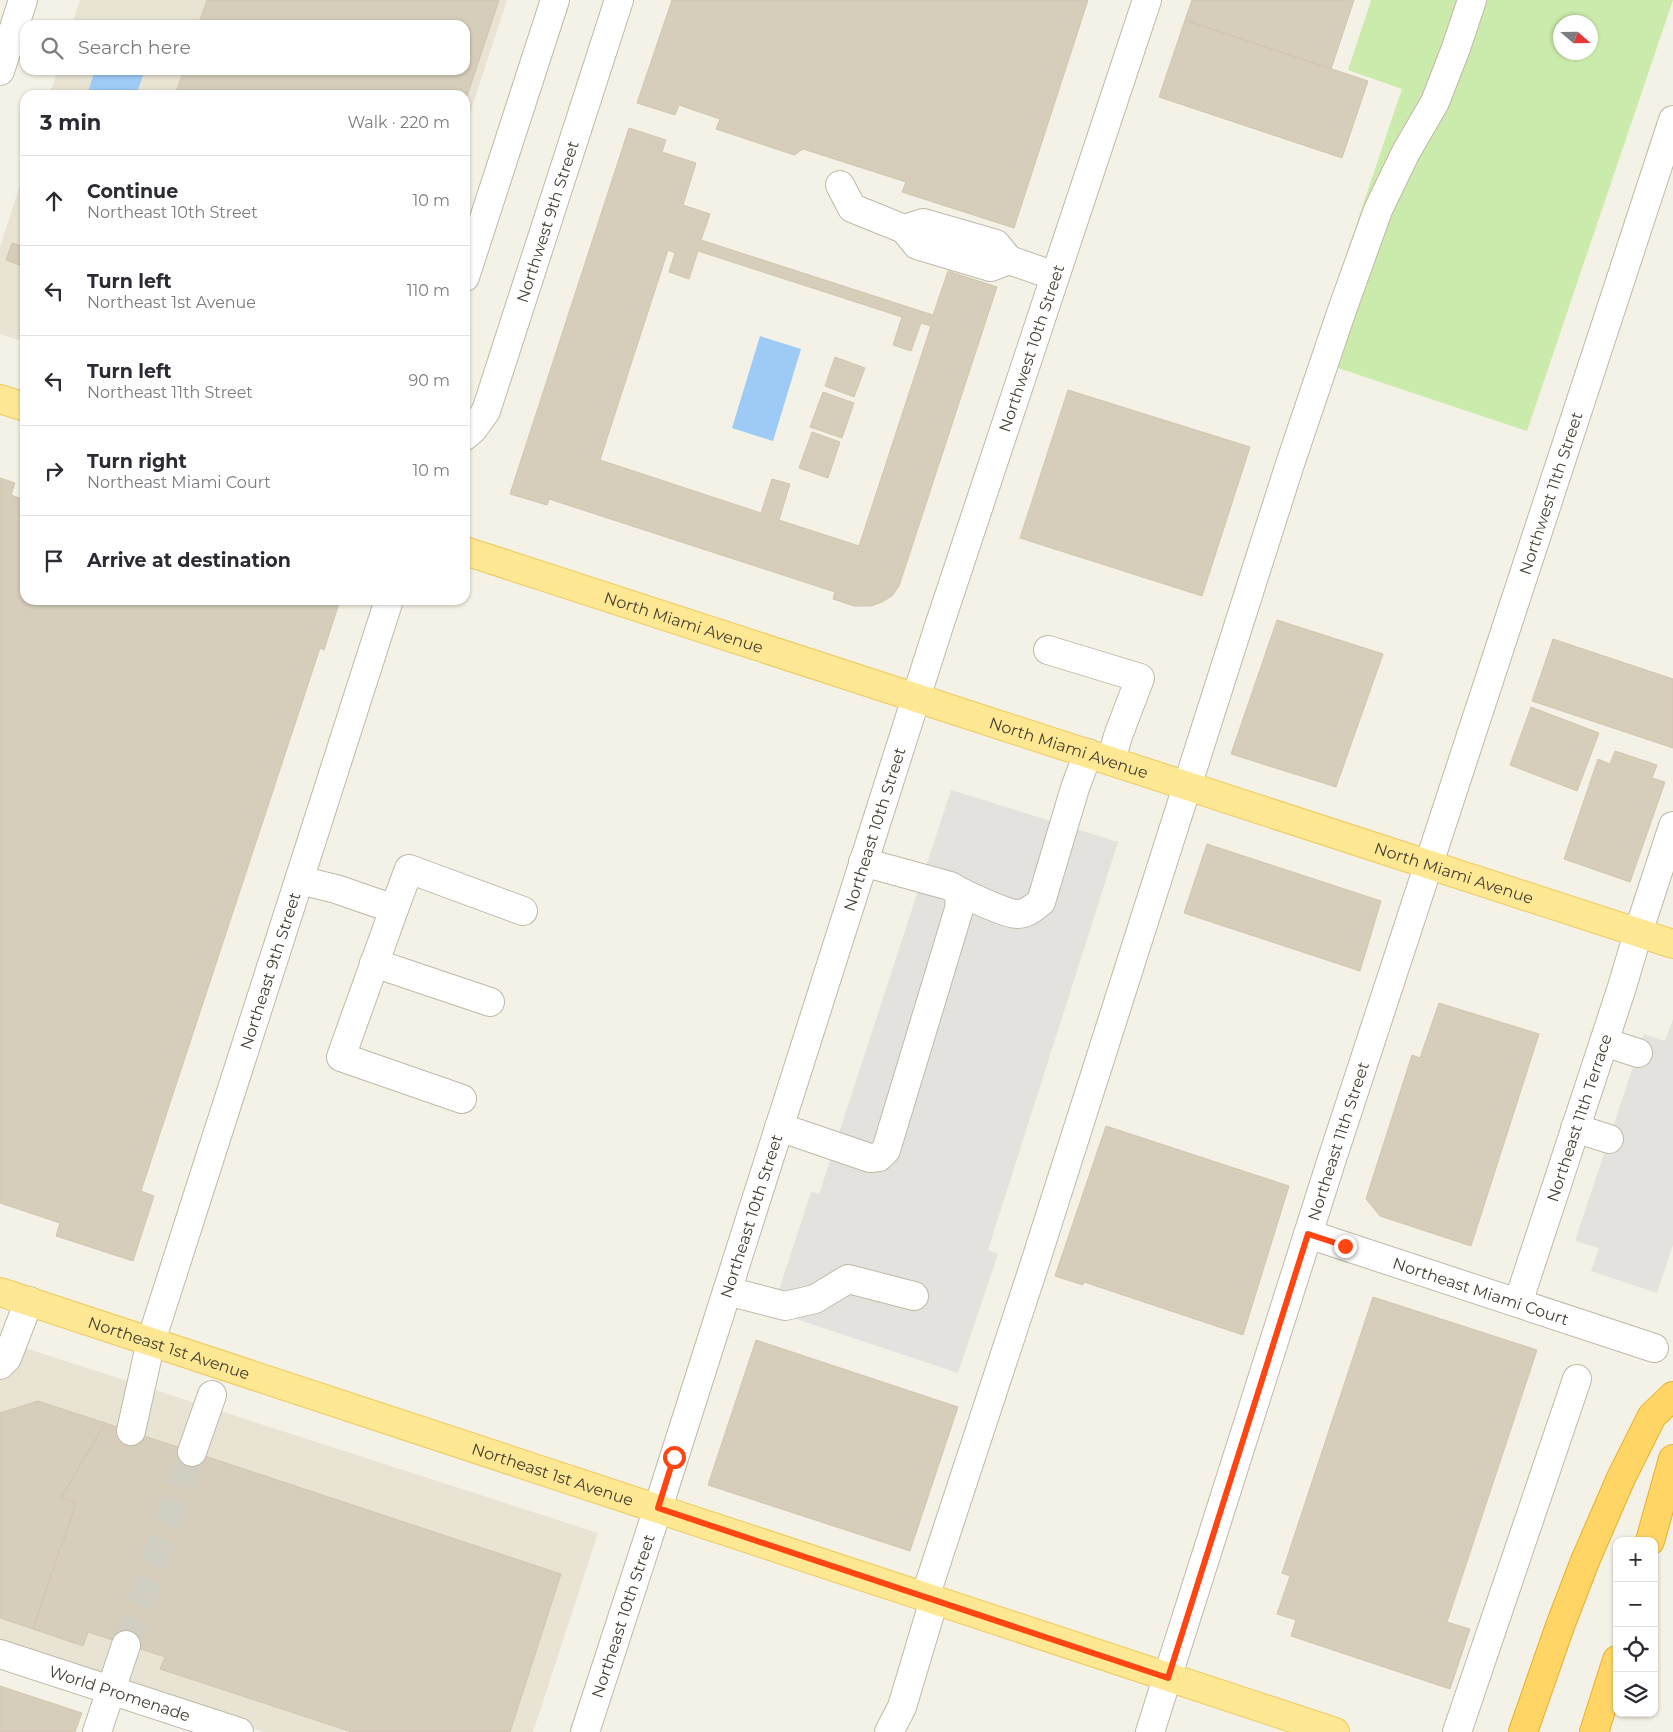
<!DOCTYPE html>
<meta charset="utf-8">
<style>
:root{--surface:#fff;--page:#f2f2f3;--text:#2b2b33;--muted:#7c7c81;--line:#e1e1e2}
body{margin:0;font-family:Montserrat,sans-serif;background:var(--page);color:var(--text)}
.controls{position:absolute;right:15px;bottom:15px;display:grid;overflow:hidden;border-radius:10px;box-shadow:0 1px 4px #0004}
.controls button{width:45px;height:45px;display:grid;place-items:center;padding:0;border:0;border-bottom:1px solid var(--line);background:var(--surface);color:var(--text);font:25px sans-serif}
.compass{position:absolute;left:1553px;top:15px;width:45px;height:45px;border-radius:50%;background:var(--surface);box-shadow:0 1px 4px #0004;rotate:110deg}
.stop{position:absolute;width:15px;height:15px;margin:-11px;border:4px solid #ff4512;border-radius:50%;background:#fff}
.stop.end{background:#ff4512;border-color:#fff;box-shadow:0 1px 5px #0008}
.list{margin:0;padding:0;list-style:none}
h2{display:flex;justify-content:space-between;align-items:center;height:65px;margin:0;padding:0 20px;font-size:21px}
h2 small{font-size:16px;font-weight:400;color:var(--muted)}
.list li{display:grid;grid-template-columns:32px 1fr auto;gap:15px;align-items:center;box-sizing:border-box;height:90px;padding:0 20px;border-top:1px solid var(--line)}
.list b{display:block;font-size:19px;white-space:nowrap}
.list p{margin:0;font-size:16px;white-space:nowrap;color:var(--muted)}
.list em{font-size:16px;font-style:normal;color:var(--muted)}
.icon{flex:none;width:28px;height:28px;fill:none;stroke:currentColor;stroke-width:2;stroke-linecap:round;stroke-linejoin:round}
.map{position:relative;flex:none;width:1673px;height:1732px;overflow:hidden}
.search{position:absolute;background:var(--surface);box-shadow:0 1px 4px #0004;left:20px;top:20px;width:450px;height:55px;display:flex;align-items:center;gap:12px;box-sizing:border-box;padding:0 18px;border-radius:15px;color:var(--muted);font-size:19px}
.panel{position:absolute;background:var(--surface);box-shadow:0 1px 4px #0004;left:20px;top:90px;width:450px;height:515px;border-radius:15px}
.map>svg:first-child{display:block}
.residential{fill:#e8e3d3}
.green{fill:#caebab;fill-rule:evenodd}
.parking{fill:#e4e2de}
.water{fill:#9dcbf5}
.building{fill:#d6cdba;stroke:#d2c6ad;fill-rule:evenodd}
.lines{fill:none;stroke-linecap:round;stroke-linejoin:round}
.minor-tunnel{stroke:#d1cec2;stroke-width:28;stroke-dasharray:28 14;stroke-linecap:butt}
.minor-casing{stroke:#c0b9a7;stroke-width:30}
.major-casing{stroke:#ecca5c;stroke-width:30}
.highway-casing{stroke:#e8af2c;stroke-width:30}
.minor{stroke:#fff;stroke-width:28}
.major{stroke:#ffe894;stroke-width:28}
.highway{stroke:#ffd666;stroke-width:28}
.route{stroke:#ff4512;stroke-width:6}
.labels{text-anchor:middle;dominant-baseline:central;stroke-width:4.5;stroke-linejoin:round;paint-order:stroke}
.street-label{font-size:16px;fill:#474134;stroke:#fff}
</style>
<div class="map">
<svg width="1673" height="1732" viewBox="0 0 1673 1732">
<rect width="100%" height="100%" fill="#f4f1e6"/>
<path class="residential" d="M80,0H507L465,128V95H49L58,70H465V25H72Z
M25,170V342L0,334V247Z
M0,1340L598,1533L533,1732H264L0,1645Z"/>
<path class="green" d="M1371,0H1673L1527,431L1311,359L1402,89L1348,70ZM1560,22H1590V52H1560Z"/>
<path class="parking" d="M951,790L1118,842L988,1250L998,1254L958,1373L772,1311L811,1192L819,1194Z
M1673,1019V1245L1657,1293L1591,1271L1599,1248L1575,1241L1644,1034L1665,1041Z"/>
<path class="water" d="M95,70H145L136,95H87Z
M760,336L801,349L773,441L732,428Z"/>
<path class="building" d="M207,0H499L465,102V95H175L184,70H465V25H198Z
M672,0H1088L1014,228L902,192L906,182L803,149L794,155L716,129L720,119L679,105L675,115L637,103Z
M1192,0H1354L1331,69L1185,20Z
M1185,20L1368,81L1342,158L1159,97Z
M629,128L666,140L662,152L696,163L683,205L710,214L701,240L933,315L948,271L997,287L899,586L892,596L882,602L871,606H854L833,599L835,592L549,499L547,505L510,494ZM668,250L675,253L669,272L689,279L698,251L902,317L893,345L911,351L921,323L931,326L859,546L779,520L790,484L772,479L761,513L600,460Z
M25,236V267L6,260L12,243L21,246Z
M835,357L865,368L854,397L825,386Z
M1068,390L1250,447L1202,596L1020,538Z
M823,392L854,403L842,438L810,427Z
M812,432L840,442L828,478L799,468Z
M0,478L15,483L11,495L25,500V600H340L324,650L320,648L141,1191L154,1196L133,1261L56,1236L60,1223L0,1203Z
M1277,620L1383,654L1336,787L1231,754Z
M1553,639L1673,679V748L1532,701Z
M1531,707L1599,733L1577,791L1510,765Z
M1615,751L1657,765L1652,778L1665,782L1630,882L1564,859L1598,759L1610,764Z
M1207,844L1381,901L1360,971L1184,913Z
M1439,1003L1539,1034L1471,1246L1380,1216L1366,1199L1412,1055L1420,1058Z
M1106,1126L1289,1186L1243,1335L1084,1282L1083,1285L1055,1276Z
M1373,1297L1537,1350L1447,1622L1470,1629L1450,1689L1291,1636L1296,1620L1277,1614L1290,1576L1282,1573Z
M756,1340L958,1407L910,1551L708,1485Z
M38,1401L105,1423L61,1498L76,1503L33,1629L0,1618V1413Z
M105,1423L561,1574L510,1732H352L160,1669L165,1657L88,1632L83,1646L33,1629L76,1503L61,1498Z
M0,1686L82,1713L75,1732H0Z"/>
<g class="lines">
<path class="minor-tunnel" d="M126,1645L192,1452"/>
<defs>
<g id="minor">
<path d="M0,71L23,0"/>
<path d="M840,185L852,208L904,229L917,245L991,267L1009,260"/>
<path d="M904,229L923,223L996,244L1009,260L1055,276"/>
<path d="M465,277L555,0"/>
<path id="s1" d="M465,436L473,429L486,411L619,0"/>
<path d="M1048,650L1140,678L1118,736L1111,761"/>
<path d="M863,862L950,886C959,892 1008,915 1017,914C1027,914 1034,907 1041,902L1075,788L1088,753"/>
<path d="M299,880L336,889L394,909L409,869L523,911"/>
<path d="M394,909L341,1057L462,1099"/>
<path d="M374,963L490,1002"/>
<path d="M1604,1042L1638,1053"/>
<path d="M779,1127L870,1158L879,1157L886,1150L959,909L960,892"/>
<path d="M1575,1128L1609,1139"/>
<path id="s2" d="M1308,1234L1654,1348"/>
<path d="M727,1291L785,1306L815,1299L848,1279L914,1296"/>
<path id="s3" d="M1518,1303L1622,987L1638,933L1673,826"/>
<path d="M0,1365L7,1358L29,1301"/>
<path id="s4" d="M131,1431L151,1341L389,600"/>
<path d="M192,1452L212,1395"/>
<path d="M925,1597L1034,1266L1289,467L1341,313L1378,210L1406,152L1435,102L1456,48L1472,0"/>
<path id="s5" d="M0,1654L239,1732"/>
<path d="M97,1732L126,1645"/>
<path id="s6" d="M585,1732L658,1508L937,632L1147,0"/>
<path d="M889,1732L902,1707L934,1600"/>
<path id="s7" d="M1150,1732L1330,1165L1673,120"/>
<path d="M1457,1732L1577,1379"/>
</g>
<g id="major">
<path d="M0,399L25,407"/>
<path id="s8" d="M465,551L1673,944"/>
<path id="s9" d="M0,1292L1335,1732"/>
</g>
<path id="highway" d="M1650,1541L1673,1459
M1523,1732L1560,1626L1585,1561L1621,1478L1652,1416L1673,1396
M1594,1732L1617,1660"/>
</defs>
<use href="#minor" class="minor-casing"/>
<use href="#major" class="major-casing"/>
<use href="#highway" class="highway-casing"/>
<use href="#minor" class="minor"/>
<use href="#major" class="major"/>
<use href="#highway" class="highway"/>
</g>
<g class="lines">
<path class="route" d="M674,1457L658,1508L1168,1678L1308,1234L1345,1246"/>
</g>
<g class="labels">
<g class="street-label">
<text stroke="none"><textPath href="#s1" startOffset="232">Northwest 9th Street</textPath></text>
<text stroke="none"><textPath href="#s6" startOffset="1454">Northwest 10th Street</textPath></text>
<text stroke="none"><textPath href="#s7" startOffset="1302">Northwest 11th Street</textPath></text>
<text stroke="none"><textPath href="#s8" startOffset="230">North Miami Avenue</textPath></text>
<text stroke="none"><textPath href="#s8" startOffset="635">North Miami Avenue</textPath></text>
<text stroke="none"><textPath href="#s6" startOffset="948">Northeast 10th Street</textPath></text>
<text stroke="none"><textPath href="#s8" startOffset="1040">North Miami Avenue</textPath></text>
<text stroke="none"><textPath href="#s4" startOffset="481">Northeast 9th Street</textPath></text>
<text stroke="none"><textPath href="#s3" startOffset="195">Northeast 11th Terrace</textPath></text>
<text stroke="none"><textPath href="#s7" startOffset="620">Northeast 11th Street</textPath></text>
<text stroke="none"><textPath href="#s6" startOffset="542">Northeast 10th Street</textPath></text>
<text stroke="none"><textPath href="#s2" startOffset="182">Northeast Miami Court</textPath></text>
<text stroke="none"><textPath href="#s9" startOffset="178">Northeast 1st Avenue</textPath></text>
<text stroke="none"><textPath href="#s9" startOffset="582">Northeast 1st Avenue</textPath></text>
<text stroke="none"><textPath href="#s6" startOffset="122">Northeast 10th Street</textPath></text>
<text stroke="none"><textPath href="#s5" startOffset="126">World Promenade</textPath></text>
</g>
</g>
</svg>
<div class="controls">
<button>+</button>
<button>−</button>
<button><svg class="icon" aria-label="locate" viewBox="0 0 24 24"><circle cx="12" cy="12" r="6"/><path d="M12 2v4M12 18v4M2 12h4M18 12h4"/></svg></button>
<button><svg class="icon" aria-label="layers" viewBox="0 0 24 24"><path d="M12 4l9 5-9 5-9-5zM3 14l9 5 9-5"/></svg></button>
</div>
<svg class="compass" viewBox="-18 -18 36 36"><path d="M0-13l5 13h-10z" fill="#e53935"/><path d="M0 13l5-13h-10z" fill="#7c7c81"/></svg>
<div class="stop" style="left:674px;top:1457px"></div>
<div class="stop end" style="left:1345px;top:1246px"></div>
<div class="search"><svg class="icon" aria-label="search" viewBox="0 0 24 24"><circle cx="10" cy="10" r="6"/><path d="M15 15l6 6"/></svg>Search here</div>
<section class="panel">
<h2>3 min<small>Walk · 220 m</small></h2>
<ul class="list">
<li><svg class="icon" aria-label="ahead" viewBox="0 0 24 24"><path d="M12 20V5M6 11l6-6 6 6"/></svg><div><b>Continue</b><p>Northeast 10th Street</p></div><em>10 m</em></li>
<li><svg class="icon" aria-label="left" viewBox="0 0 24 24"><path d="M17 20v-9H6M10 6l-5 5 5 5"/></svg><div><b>Turn left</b><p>Northeast 1st Avenue</p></div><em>110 m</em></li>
<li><svg class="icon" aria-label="left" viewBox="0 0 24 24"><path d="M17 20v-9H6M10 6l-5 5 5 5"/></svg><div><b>Turn left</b><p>Northeast 11th Street</p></div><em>90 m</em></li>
<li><svg class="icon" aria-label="right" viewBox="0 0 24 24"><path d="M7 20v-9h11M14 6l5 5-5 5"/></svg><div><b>Turn right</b><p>Northeast Miami Court</p></div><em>10 m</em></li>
<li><svg class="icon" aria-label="arrive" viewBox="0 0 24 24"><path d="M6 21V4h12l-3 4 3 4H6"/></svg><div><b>Arrive at destination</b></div></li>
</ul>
</section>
</div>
